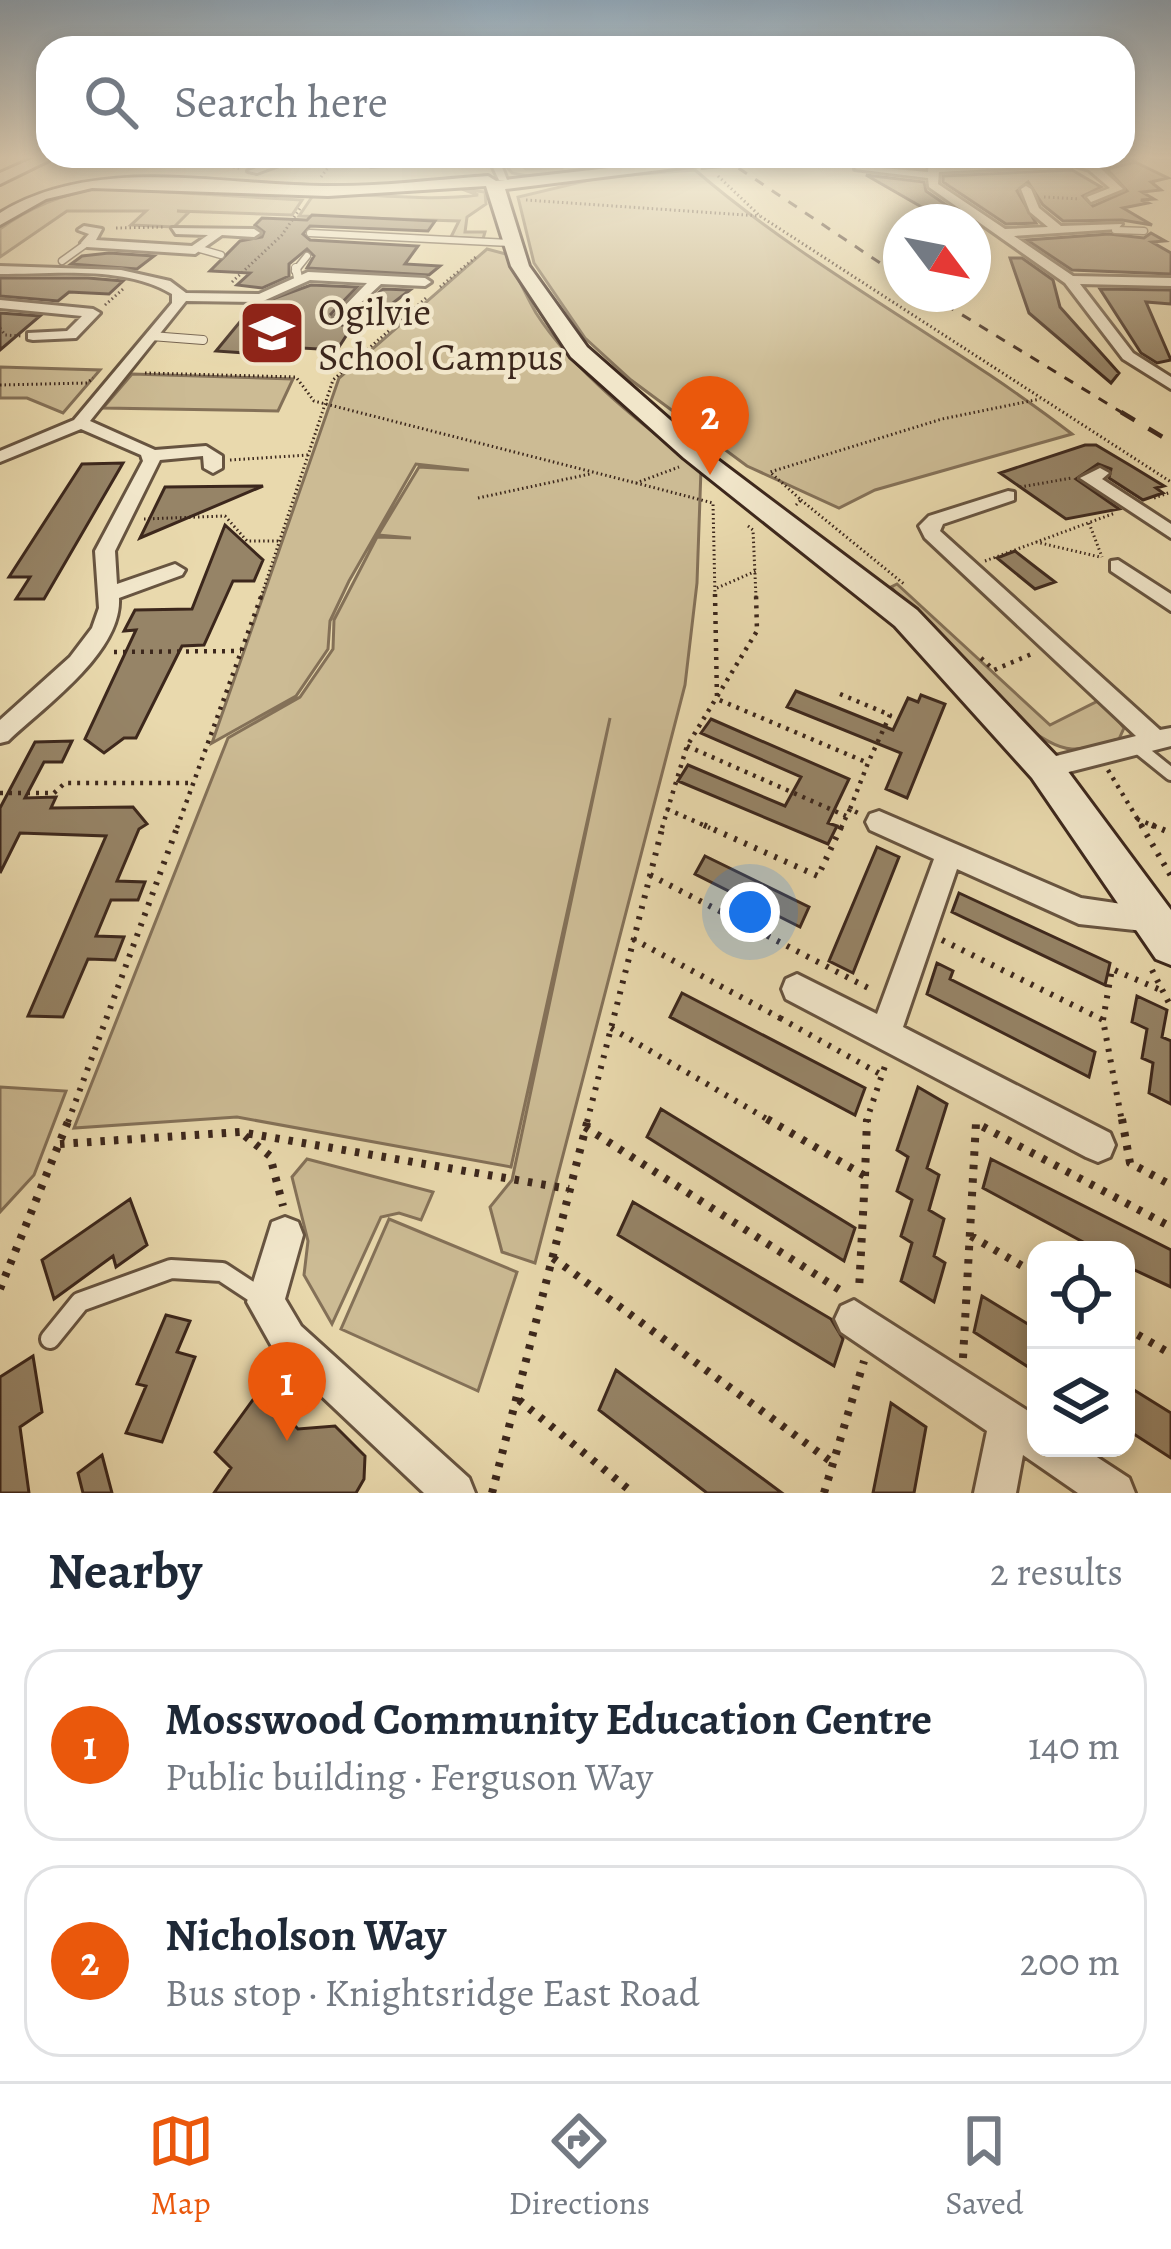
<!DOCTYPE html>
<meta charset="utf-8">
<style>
:root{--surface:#fff;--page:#f6f6f7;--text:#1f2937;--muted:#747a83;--line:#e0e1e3;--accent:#ea580c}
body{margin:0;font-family:Alegreya,serif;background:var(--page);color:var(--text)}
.controls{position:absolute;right:36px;bottom:36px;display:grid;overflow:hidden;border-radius:24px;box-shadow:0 6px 18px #0003}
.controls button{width:108px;height:108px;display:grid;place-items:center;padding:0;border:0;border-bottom:3px solid var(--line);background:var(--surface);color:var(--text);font:60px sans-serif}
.compass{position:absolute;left:883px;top:204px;width:108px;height:108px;border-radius:50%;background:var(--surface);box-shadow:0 6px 18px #0003;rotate:122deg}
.you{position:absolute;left:750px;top:912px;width:42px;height:42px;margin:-30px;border:9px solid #fff;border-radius:50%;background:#1a73e8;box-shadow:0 0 0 18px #1a73e833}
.badge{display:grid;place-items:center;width:78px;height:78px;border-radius:50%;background:var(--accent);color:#fff;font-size:39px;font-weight:700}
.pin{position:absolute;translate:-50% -99px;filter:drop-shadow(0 3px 6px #0008)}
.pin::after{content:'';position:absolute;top:63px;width:42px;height:36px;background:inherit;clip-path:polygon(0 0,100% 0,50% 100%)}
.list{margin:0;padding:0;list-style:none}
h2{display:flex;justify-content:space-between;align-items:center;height:156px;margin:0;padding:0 48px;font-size:51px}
h2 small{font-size:39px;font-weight:400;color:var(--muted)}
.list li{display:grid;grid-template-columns:78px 1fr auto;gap:36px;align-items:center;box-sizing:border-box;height:192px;margin:0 24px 24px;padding:0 24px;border:3px solid var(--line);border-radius:36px}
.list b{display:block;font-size:45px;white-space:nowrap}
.list p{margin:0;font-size:39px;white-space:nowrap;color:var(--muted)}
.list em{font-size:39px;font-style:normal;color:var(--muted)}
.icon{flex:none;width:66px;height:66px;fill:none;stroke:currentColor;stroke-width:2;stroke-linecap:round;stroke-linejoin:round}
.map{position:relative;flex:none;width:1171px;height:1493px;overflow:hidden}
.search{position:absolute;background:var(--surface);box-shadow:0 6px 18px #0003;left:36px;right:36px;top:36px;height:132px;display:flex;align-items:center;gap:30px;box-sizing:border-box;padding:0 42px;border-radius:36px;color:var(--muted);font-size:45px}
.sheet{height:588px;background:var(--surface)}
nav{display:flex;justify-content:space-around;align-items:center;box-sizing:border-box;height:168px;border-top:3px solid var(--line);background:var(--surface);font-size:33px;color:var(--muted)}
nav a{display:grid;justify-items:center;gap:6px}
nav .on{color:var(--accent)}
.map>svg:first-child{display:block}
.green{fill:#ccbb94;stroke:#847158;stroke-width:3}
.building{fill:#968467;stroke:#3c271c;stroke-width:3}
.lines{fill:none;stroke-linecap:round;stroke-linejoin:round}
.lane-far3-casing{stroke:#675440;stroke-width:9}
.lane-far2-casing{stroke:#675440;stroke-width:10}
.lane-far1-casing{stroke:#675440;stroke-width:18}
.lane-casing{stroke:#675440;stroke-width:24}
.street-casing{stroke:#675440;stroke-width:6}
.secondary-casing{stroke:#3c271c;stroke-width:6}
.path-far3{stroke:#3c271c;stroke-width:3;stroke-dasharray:1.5 3;stroke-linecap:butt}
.path-far2{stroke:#3c271c;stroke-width:4.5;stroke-dasharray:3 6;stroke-linecap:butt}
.path-far1{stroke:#3c271c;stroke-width:6;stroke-dasharray:3 8;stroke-linecap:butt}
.path{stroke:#3c271c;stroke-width:8;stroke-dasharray:4.5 9;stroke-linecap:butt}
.lane-far3{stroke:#f1e6ca;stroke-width:6}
.lane-far2{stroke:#f1e6ca;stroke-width:8}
.lane-far1{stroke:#f1e6ca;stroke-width:12}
.lane{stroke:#f1e6ca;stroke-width:18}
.street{fill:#f1e6ca;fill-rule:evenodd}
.secondary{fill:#f1e6ca;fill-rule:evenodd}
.rail-far1{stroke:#3c271c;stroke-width:3;stroke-dasharray:10 10;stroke-linecap:butt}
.rail{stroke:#3c271c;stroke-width:4.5;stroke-dasharray:16 16;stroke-linecap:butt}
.secondary-bridge-casing{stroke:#3c271c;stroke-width:20;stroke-linecap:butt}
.secondary-bridge{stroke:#f1e6ca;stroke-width:16}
.labels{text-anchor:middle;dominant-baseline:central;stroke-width:9;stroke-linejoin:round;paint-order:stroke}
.far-poi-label{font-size:39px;fill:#3c271c;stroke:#f1e6ca;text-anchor:start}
</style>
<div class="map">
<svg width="1171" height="1493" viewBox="0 0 1171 1493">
<rect width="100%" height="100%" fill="#e9d9ad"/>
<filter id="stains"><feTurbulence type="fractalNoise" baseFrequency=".00167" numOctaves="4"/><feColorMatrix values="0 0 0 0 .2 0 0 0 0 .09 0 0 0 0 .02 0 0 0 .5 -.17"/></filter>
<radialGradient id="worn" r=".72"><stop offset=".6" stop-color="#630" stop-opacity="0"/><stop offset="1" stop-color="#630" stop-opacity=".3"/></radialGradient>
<path class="green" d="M499,157H510L526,169L562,168L564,157H702L527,176L512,173Z
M695,170C811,270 950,340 1072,434L875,490L839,508L747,466L631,380L585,338L534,263L518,197L602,177Z
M99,188L302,200L292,215L177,211L189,212L174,227L131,225L146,211H67L0,257V229C30,207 62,194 99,188Z
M462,189L485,192L486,204L467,217L465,232H485L483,239L451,237L459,221L299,216L314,194C371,193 425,202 478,195Z
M487,249L506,254C516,273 525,294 536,313C572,370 647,429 701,469L697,583L685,685L535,1263L502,1252L490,1207L512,1180L610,718L511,1167L237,1117L74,1128L228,738L300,697L333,649L334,620L377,537L411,538L378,535L419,467L469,470L416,464L349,581L330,621L328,649L296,696L212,743L339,378Z
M0,367L100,370L63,413L27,398H0Z
M132,374L293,379L278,411L103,408Z
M897,584L1050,725L1102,699L1124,728L1119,739C1104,743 1087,750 1072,749C1024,747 924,625 891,587Z
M0,1087L66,1091L34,1175L0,1212Z
M307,1159L433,1192L421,1220L399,1213L381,1217L332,1324L304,1275L308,1241L292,1177Z
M389,1219L517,1272L478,1391L341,1329Z"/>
<path class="building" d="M1135,162L1168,178L1151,182L1161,190L1142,192L1154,199L1141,200L1148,203L1123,208L1152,225L1122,220L1063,221L1043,205L1028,182L1017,191L1036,223L1006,224L943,182V176L1072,170L1101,187L1083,196L1093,206L1127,191L1107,169Z
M866,175L924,182L926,191L971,222L946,221Z
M312,215L435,221L428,231L310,226L303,234L310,240L418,246L405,264L440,266L429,275L307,268L314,256L307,249L289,264V276L262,288L237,285L250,273L210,271L240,241L262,237L264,232L255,225L262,218L307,220Z
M1151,233L1165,241L1152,242L1171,253V274L1072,270L1027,240L1109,234L1144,238Z
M109,253L154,256L137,269L71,264L82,256Z
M1010,258H1022L1053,280L1060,307L1119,373L1111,383L1029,313Z
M0,278H88L123,281L109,294L69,292L58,301L0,296Z
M311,285L357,287L331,314L342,325L383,289L410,290L372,319L359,316L337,350L265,346L259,354L216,351L253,306Z
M1100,289L1171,290V304L1146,302L1171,360L1157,363L1141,353Z
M0,313L40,316L0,350Z
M1085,445H1096L1133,467L1164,486L1156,488L1163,493L1143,500L1109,478L1111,469L1098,464L1076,479L1119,509L1066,519L1000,473Z
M123,463L44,599H16L30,577H9L82,464Z
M263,486L140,538L165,487Z
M225,525L263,560L254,581H233L204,645L182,646L136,738H124L104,753L85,739L136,630L124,631L135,610L192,609Z
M1015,551L1038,569L1055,582L1035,589L997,558Z
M796,691L893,730L908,698L918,702L921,695L945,704L907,798L886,789L901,753L787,707Z
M711,719L849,779L828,823L837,826L828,844L678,781L688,765L785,806L801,777L701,733Z
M72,741L62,762H44L25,798L56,797L51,808L133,807L147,824L139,829L117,881L145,882L138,900H111L96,936L124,937L115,960L88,959L63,1017L28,1016L106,836L20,833L0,873V808L35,742Z
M877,847L899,857L853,973L829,961Z
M705,856L809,907L800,927L695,874Z
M959,893L1110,963L1105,985L952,912Z
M937,963L953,971L950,979L1095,1052L1089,1077L927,994Z
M682,993L865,1088L855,1115L670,1017Z
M1137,996L1167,1010L1162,1037L1171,1041V1104L1149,1093L1153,1063L1142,1058L1147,1029L1132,1022Z
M918,1087L947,1104L927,1168L939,1175L929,1210L944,1219L934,1256L945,1263L934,1302L901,1281L912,1243L901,1236L912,1200L897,1191L908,1157L897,1150Z
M661,1109L855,1228L844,1261L647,1137Z
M991,1159L1171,1250V1287L1126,1266V1250H1098L983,1188Z
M130,1199L147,1245L116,1267L113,1256L54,1299L42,1260Z
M633,1202L831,1319L843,1339L834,1366L618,1235Z
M982,1296L1036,1329V1372L974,1332Z
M166,1315L190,1321L177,1352L195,1357L162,1442L126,1433L146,1386L137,1384Z
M33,1356L42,1412L20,1427L29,1493H0V1377Z
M616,1370L652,1397L782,1493H707L599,1410Z
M1126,1385L1171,1413V1458L1126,1429Z
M260,1390L298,1429L335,1426L365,1456L364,1479L356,1493H214L231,1468L215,1452Z
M891,1403L926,1427L914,1493H873Z
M102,1455L112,1493H83L78,1473Z"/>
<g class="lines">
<defs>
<path id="lane-far3" d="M1115,230L1144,231
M310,233L512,243
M200,249L221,255
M62,261L87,243
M295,271L307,256"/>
<path id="lane-far2" d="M296,268L298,278
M151,336L203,340"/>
<path id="lane-far1" d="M1135,745L1171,774"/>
<path id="lane" d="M50,1339L80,1302L171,1269L222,1272L263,1299"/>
<path id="street" d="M152,157H166L146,165L141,162Z
M287,157H301L257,173L248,171Z
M432,157L428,162L371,166L366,163Z
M488,157H498L507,180H499Z
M929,157H939V166L951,167L1056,158L1088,162L1138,157L1098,166L1123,189L1091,202L1087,197L1110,188L1089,170L1073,165L939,172L938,184L1005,229L1048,227L1030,212L1021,189L1026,186L1031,189L1039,208L1061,226L1122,224L1118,229L1014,236L1073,276L1171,278V286L1080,284L1133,353L1171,377V389L1123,359L1065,283L929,187L928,178L855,169L860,166L928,172Z
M84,226L102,229L96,240L192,246L208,235L176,234L172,228L254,229L260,233L254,237L222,235L195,254L87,247L81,243L89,234L78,230Z
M0,266L121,270L170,281L186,293L259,294L308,272L425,278L431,282L425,286L381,284L341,321L334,317L367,283L310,280L261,302L186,301L90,421L155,450L206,446L222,456V468L213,473L204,468L203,456L160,460L115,551L117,584L175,564L185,570L182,575L119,598C122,652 45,706 8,741L0,743V720L70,657L92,628L99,608L95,551L143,461L141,455L81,429L0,462V451L74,420L172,303V294C125,265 53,274 0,274Z
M0,300L93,309L100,313L76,338L33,340L28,339V333L67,331L82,316L0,308Z
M1100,468L1109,473L1102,479L1171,524V538L1080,478Z
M1008,491L1014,492V500L943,524L940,531L1160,730L1171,728V746L1045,778L1036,775L1033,768L1036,761L1136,736L925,538L919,526L929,516Z
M1118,560L1171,594V611L1111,571V561Z
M879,811L1081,898L1163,910L1167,919L1163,928L1153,932L1079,924L957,869L903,1027L1110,1133L1115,1145L1110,1157L1098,1162L1086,1157L786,999L782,989L786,979L797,974L877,1014L934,859L870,830L866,822L870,814Z
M285,1217L298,1222L303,1235L285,1299L301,1326L469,1478L475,1493H424L275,1352L247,1302L272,1222Z
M854,1300L1036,1416V1448H1083L1129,1478L1135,1493H1078L1023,1455L1016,1493H974L987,1431L841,1332L835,1319L841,1306Z"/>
<path id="secondary" d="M36,157H55L0,184V173Z
M705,157L700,165L505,189L529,266L587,347L702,448L917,610L1058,758L1171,910V965L1156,959L1032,778L895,626L684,458L571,357L511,266L486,186L328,196L92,188L46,199L0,225V213C94,155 217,185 323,186C378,187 433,180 488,176L496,181Z"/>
</defs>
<use href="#lane-far3" class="lane-far3-casing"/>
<use href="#lane-far2" class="lane-far2-casing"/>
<use href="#lane-far1" class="lane-far1-casing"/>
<use href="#lane" class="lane-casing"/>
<use href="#street" class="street-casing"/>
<use href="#secondary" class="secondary-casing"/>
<path class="path-far3" d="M307,165H356
M229,166L242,169
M718,176L760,216L1171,482
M321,177L336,157
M1044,197L1080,199
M526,200L760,216
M116,228L164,227
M232,282L282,235L301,207
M440,287L477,256
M105,305L123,289
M0,328L5,335L21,336
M145,373L296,377L314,401L636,483L679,467
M0,385L87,383L93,378
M230,460L308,455
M636,483L713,503L715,597
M1020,487L1072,478
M478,498L590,474
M1154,498L1171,492
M801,500L904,584
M796,505L801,500L770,472L942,419L1040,399
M144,519L225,516L247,541H278
M1089,523L1102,557
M748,526L753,530L756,597
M1036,542L1100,557
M985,561L1115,513
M717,588L756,571
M261,597L333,380L426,298"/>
<path class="path-far2" d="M715,594L717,699L868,763L850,809L858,813
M114,652L241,651
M981,658L994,670L1034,653
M840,694L890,715L868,763
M687,746L846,816
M1108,770L1143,828
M0,793H54L65,783H188
M667,809L710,828
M1137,819L1159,828
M177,828L262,594
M662,828L687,746L757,631L756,594
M841,828L850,809"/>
<path class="path-far1" d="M704,825L818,876L842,825
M1141,825L1171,876
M1152,825L1171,833
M650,875L874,991
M633,939L780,1018L784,1012
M942,940L1103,1020L1122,1122
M1152,970L1171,1007
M780,1018L880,1074
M1103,1020L1112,969L1165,992
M611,1028L772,1122
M68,1122L178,825
M587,1122L663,825
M866,1122L885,1066"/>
<path class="path" d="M767,1119L865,1176L859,1290
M1122,1119L1130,1163L1171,1185
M585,1127L843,1292
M245,1136L270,1156L283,1206
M60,1144L240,1132L569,1189
M865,1176L867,1119
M971,1236L1036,1274
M553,1258L833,1463
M0,1289L69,1119
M1126,1328L1171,1354
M963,1358L976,1123L1171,1227
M519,1400L633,1493
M492,1493L588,1119
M824,1493L864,1361"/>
<use href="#lane-far3" class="lane-far3"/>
<use href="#lane-far2" class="lane-far2"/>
<use href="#lane-far1" class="lane-far1"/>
<use href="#lane" class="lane"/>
<use href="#street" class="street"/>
<use href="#secondary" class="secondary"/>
<path class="rail-far1" d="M722,157L901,277
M928,294L1126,415"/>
<path class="rail" d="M1121,412L1171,442"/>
<defs>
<path id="secondary-bridge" d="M700,160L733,157"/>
</defs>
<use href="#secondary-bridge" class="secondary-bridge-casing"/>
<use href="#secondary-bridge" class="secondary-bridge"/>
</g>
<linearGradient id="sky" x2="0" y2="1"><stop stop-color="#91aabd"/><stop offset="0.43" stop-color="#f5eeda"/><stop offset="1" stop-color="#f5eeda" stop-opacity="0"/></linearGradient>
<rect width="1171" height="366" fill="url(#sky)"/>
<defs>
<symbol id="school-square" viewBox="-11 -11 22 22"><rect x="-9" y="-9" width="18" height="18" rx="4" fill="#8f2418" stroke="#f1e6ca"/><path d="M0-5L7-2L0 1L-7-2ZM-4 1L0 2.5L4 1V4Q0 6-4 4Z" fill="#fff"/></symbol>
</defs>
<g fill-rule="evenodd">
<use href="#school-square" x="234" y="295" width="76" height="76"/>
</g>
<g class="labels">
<g class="far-poi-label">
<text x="318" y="311">Ogilvie<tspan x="318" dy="45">School Campus</tspan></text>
</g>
</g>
<rect width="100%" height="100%" filter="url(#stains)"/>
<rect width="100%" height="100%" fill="url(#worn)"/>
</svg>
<div class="controls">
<button><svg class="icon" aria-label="locate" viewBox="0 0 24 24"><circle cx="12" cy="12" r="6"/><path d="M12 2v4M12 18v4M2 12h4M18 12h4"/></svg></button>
<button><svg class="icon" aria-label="layers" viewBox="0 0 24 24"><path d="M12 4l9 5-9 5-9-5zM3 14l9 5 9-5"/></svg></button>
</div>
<svg class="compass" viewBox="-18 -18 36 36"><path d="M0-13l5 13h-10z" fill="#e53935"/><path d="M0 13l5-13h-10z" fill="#747a83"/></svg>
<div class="you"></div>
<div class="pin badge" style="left:287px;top:1441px">1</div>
<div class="pin badge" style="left:710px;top:475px">2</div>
<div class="search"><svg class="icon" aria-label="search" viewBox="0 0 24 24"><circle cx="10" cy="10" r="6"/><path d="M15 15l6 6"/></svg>Search here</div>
</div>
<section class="sheet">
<h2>Nearby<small>2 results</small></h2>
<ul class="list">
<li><span class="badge">1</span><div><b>Mosswood Community Education Centre</b><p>Public building · Ferguson Way</p></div><em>140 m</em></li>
<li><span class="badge">2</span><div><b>Nicholson Way</b><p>Bus stop · Knightsridge East Road</p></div><em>200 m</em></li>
</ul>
</section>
<nav>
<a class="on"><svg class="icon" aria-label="map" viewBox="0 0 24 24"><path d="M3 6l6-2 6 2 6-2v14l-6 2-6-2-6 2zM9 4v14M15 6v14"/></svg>Map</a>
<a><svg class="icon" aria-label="directions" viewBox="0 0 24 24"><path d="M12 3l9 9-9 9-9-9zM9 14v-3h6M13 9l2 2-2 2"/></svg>Directions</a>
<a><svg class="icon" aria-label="saved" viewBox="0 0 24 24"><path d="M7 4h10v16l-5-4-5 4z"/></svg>Saved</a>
</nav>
